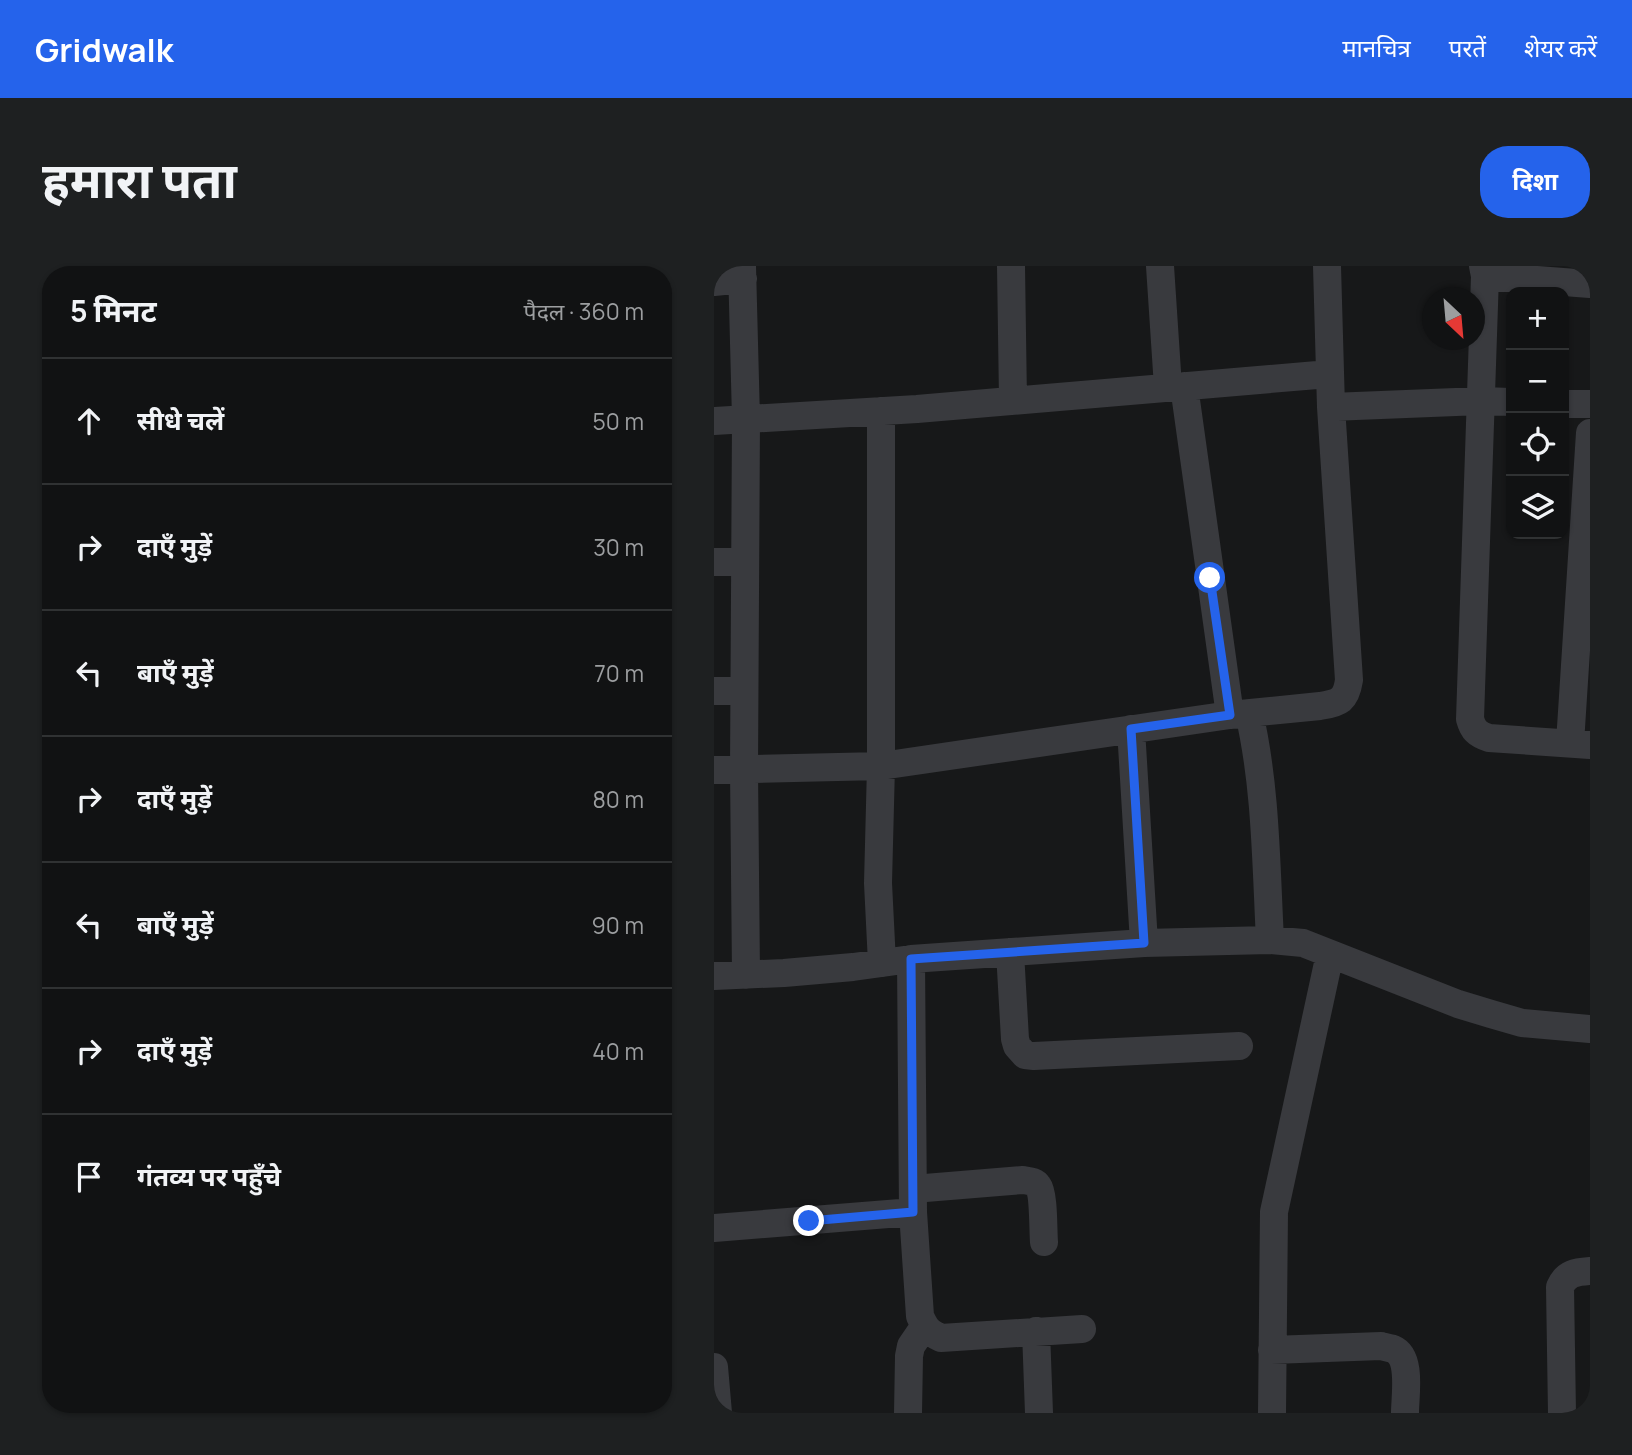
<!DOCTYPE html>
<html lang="hi">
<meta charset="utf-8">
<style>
:root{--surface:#111213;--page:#1e2021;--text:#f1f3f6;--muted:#9c9ea0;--line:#303233;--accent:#2563eb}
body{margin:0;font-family:Manrope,"Noto Sans Devanagari",sans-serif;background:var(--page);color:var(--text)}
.controls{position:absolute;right:21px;top:21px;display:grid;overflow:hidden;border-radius:14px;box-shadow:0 2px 5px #0004}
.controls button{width:63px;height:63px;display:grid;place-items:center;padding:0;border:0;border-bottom:2px solid var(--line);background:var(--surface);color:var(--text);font:35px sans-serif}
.compass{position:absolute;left:708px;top:21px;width:63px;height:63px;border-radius:50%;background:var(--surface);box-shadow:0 2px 5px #0004;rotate:154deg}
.stop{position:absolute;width:21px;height:21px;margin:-16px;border:5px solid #2563eb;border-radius:50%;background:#fff}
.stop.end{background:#2563eb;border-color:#fff;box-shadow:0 2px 7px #0008}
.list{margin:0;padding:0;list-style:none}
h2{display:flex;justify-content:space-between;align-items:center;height:91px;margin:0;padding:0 28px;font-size:30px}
h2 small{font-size:23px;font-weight:400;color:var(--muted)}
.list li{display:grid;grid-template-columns:46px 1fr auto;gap:21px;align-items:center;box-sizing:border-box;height:126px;padding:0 28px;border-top:2px solid var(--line)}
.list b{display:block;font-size:26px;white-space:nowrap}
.list em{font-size:23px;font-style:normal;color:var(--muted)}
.icon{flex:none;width:38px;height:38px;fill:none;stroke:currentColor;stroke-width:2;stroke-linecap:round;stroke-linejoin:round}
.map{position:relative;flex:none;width:876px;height:1147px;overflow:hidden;border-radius:28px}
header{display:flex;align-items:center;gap:42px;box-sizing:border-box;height:98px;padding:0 35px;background:var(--accent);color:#fff}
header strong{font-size:33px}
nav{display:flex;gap:38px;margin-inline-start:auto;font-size:24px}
.intro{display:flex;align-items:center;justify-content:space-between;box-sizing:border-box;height:168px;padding:0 42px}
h1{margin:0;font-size:49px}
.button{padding:18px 32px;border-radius:28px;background:var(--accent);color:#fff;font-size:24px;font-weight:700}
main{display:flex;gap:42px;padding:0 42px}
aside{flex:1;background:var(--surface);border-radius:28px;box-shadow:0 2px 5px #0004}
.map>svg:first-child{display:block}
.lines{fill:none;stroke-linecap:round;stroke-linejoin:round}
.minor{stroke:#393a3e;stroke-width:28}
.route{stroke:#2563eb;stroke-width:9}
</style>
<header>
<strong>Gridwalk</strong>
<nav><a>मानचित्र</a><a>परतें</a><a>शेयर करें</a></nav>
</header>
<div class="intro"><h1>हमारा पता</h1><a class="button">दिशा</a></div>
<main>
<aside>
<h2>5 मिनट<small>पैदल · 360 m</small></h2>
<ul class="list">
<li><svg class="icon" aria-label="ahead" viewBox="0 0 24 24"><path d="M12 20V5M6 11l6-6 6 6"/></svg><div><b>सीधे चलें</b></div><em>50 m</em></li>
<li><svg class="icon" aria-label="right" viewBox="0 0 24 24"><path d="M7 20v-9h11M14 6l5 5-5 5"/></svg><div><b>दाएँ मुड़ें</b></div><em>30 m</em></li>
<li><svg class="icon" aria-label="left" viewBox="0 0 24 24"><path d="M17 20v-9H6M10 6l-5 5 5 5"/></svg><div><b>बाएँ मुड़ें</b></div><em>70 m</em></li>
<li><svg class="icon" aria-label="right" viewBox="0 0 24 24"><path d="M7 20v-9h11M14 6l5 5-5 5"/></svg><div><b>दाएँ मुड़ें</b></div><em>80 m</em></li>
<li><svg class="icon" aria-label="left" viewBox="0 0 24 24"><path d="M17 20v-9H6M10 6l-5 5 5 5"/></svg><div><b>बाएँ मुड़ें</b></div><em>90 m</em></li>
<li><svg class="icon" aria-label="right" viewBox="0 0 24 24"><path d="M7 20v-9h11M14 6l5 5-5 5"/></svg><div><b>दाएँ मुड़ें</b></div><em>40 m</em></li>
<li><svg class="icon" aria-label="arrive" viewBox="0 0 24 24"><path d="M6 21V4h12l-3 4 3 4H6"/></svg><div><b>गंतव्य पर पहुँचे</b></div></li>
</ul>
</aside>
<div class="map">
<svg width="876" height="1147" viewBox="0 0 876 1147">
<rect width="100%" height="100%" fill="#171819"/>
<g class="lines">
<path class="minor" d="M28,0L32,153L30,504L32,709
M297,0L299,134
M446,0L454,121
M769,0L771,10L756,453C759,464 763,468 775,472L876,479
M771,10L876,18
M0,16L29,13
M470,120L516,449
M850,138H876
M617,141L767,135L797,136
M167,145V500L164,617L168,697
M0,155L203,143L615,108
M0,296H31
M0,425H30
M535,447C552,521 552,598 556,674
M417,463L430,677
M856,477L876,167
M0,504L167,500L516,449L606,440C626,437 632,434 635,414L617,141L613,0
M296,686L301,773L303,780L311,789L320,790L525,780
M197,693L199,946L206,1050C211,1062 214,1066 227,1072L368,1063
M0,710L70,707L139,701L197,693L430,677L556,674L589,677L744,738L777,748L808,757L876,763
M199,923L309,914C314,915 321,915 324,920C330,928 329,964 330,976
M0,962L199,946
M322,1065L325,1147
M558,1084L667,1080C669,1081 677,1082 679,1083C698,1091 691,1129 691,1147
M0,1101L4,1147
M194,1147L195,1090L197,1080L210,1061
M558,1147L560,946L616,688
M848,1147L846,1021C852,1007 862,1006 876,1005"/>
</g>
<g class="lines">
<path class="route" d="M95,955L199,946L197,693L430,677L417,463L516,449L496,312"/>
</g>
</svg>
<div class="controls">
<button>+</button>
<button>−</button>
<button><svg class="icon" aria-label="locate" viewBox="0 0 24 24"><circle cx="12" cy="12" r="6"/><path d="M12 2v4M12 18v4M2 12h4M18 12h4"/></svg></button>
<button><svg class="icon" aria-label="layers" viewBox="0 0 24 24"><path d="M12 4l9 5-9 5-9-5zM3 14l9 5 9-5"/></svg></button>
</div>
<svg class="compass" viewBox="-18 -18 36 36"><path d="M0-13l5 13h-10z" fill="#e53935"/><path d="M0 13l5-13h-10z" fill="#9c9ea0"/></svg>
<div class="stop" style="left:496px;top:312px"></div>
<div class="stop end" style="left:95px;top:955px"></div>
</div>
</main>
